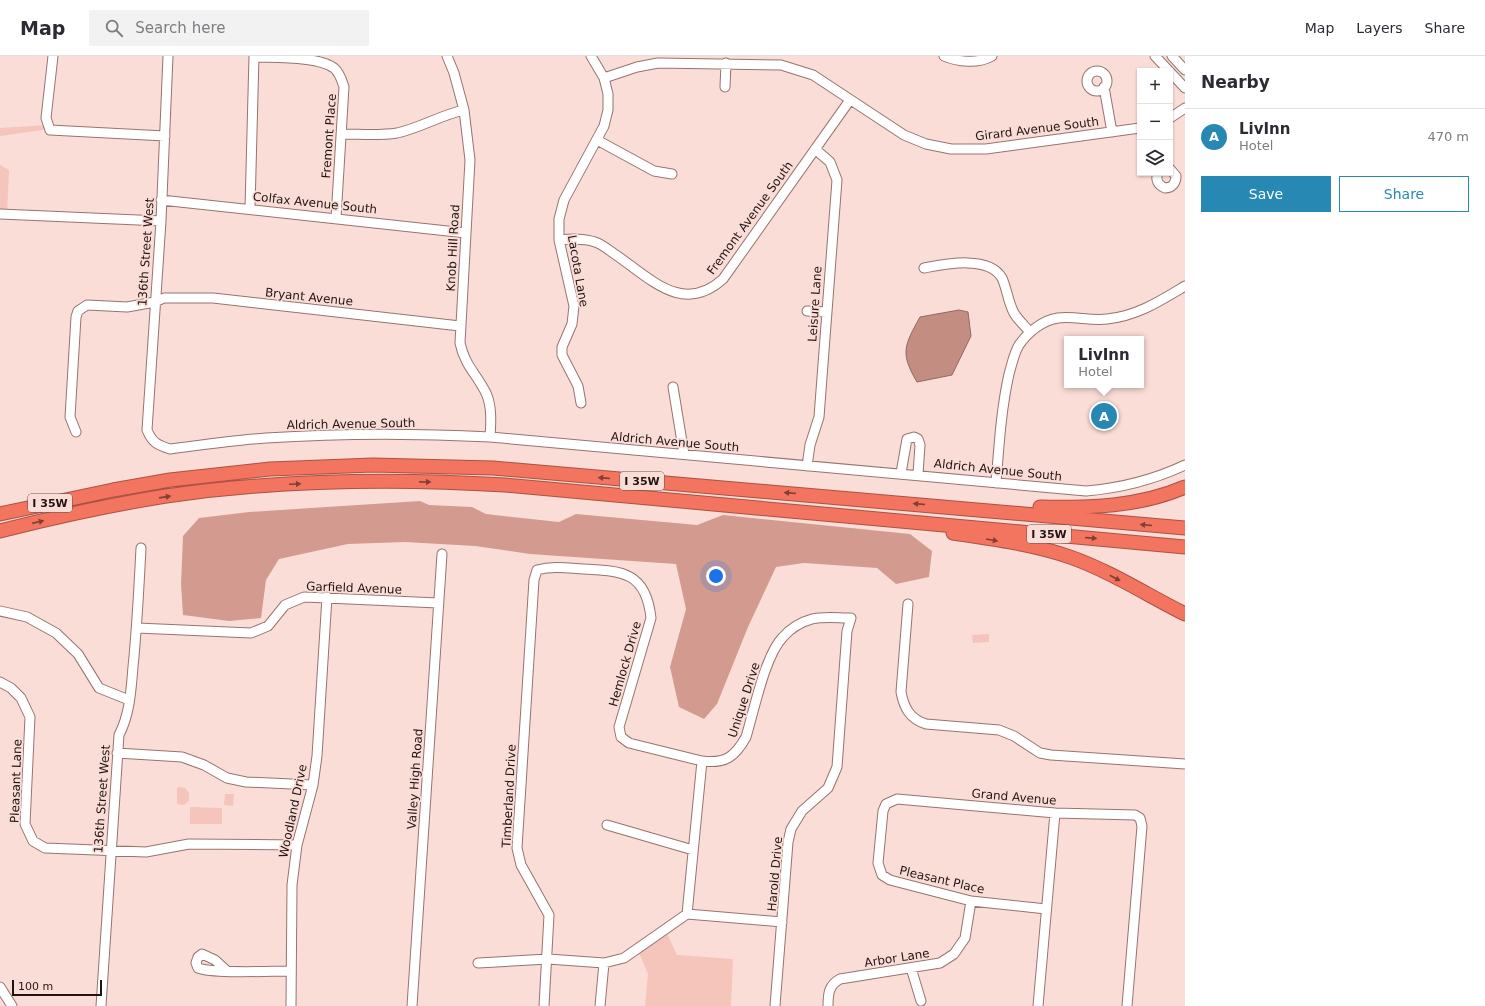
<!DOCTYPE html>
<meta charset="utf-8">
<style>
:root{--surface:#fff;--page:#f2f2f3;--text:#2b2b33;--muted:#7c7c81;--line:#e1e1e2;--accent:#2888b4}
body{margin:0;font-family:"DejaVu Sans",sans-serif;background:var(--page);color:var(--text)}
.controls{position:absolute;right:12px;top:12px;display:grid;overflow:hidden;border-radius:0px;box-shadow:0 1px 3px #0004}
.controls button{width:36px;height:36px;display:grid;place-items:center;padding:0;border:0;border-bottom:1px solid var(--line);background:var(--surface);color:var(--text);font:20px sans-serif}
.scale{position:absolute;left:12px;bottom:10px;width:90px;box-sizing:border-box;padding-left:4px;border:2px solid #211412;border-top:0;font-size:11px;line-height:14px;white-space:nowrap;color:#211412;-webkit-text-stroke:3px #fbddd7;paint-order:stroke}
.you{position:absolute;left:716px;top:520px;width:14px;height:14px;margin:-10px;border:3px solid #fff;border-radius:50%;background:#1a73e8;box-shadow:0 0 0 6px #1a73e833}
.badge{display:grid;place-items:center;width:26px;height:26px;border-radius:50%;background:var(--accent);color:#fff;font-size:13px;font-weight:700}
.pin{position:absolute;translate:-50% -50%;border:2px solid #fff;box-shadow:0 1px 4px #0006}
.popup{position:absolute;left:1064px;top:280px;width:80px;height:52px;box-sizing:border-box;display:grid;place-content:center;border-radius:0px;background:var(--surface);filter:drop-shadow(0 1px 3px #0005);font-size:13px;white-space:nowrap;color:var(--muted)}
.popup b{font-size:15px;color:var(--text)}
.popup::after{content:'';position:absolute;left:50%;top:100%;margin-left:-8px;border:8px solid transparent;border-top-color:var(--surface)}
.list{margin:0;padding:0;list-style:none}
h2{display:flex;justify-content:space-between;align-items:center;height:52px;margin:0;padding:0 16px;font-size:17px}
h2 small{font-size:13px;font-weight:400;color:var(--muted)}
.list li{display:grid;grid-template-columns:26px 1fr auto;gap:12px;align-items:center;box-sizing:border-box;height:56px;padding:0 16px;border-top:1px solid var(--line)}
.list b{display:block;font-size:15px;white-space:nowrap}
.list p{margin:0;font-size:13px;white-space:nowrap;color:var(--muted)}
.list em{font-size:13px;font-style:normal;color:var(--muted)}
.actions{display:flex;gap:8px;padding:12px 16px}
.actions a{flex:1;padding:9px 0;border:1px solid var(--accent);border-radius:0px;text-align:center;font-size:14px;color:var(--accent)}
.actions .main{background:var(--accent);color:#fff}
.icon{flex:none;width:22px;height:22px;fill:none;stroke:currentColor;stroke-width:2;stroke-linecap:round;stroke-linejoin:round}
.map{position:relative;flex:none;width:1185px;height:950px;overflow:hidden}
header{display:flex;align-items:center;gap:24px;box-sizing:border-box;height:56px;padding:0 20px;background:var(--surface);border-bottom:1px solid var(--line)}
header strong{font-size:19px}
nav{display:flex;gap:22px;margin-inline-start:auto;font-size:14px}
.search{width:280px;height:36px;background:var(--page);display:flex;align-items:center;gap:10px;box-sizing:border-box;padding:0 14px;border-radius:0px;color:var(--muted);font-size:15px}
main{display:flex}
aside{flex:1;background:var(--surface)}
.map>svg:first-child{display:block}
.green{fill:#f5c4ba}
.forest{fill:#d39b90}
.water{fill:#c48d82;stroke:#936960}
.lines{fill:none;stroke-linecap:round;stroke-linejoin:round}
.minor-casing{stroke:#95746e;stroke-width:11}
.highway-casing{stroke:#aa5244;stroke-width:15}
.minor{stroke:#fff;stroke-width:9}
.highway{stroke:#f3745f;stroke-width:13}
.oneway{fill:#7f3f35}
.labels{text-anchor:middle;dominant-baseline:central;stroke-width:3.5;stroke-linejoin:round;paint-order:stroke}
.shield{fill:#fbddd7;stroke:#62504d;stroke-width:1}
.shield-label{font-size:11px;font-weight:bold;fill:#211412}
.street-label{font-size:12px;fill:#211412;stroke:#fbddd7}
</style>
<header>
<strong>Map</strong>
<div class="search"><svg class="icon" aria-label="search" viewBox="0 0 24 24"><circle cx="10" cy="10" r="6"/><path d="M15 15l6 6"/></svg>Search here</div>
<nav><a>Map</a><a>Layers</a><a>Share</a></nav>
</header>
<main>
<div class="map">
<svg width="1185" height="950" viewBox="0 0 1185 950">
<rect width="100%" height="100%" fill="#fbddd7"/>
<path class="green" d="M48,69L49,73L0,80V72Z
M0,109L9,114L7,159L0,158Z
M989,578V586L973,587L972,579Z
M179,731L185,732L189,737V745L184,749L177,748V732Z
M225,738H234L233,750L224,749Z
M190,751L222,752V768H190Z
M665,873L677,899L733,903L731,950H645L648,918L637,892Z"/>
<path class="forest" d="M420,445L429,449L472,451L486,458L559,466L576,458L697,469L723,459L910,478L932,495L929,521L896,528L877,512L804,507L776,511L748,571L717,648L704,663L679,651L670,611L686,553L676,508L530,498L475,490L405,486L348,488L279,503L266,524L261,562L229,565L183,559L181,528L183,480L199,462L249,456Z"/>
<path class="water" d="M959,254L968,256L971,280L952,319L917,326C900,297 904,290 920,261Z"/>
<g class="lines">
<defs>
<path id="minor" d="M53,0L46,62L50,74L165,80
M168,0L161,165L147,374C152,386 157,389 170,393C202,389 234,384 266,382C341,377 415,377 490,381L1086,435C1122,432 1153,424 1185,409
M447,0L454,17L464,54L470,104L460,287C465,310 476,317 486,337C492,350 491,367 490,381
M944,0C958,6 978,8 992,0
M1155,0L1169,15
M1172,0L1185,14
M254,1C275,2 318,0 334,12C340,17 342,25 344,31L336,162
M1087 25a10 10 0 1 1 20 0a10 10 0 1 1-20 0Z
M1170,16L1185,32
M604,22L637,11L658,7L781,9L813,19L904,79L926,88L951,93H986L1140,72
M725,31L726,7
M1104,31L1112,76
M1170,62L1185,52
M342,78C360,78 379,80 397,77C420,72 441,59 464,54
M597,84L654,115L672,118
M1158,117C1155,124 1158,129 1165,132C1172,132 1176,127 1176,120L1170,113
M161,144L466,177
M250,152L254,0
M0,158L161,165
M559,184C571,183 584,182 595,186C602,188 610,195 616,199C651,223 683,259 723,223L850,44
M924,212C945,208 989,199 1002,222C1007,233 1008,246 1014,257C1018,264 1025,270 1030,276
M807,255L827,256
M673,331L684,398
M581,347L578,330L562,299V291L572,268L574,250L559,184V163L564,144L604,70L608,54V38L604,22L591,0
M76,376L70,361L76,261L78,255L87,249L127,251L155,246L164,242H213L460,270
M807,410L810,389L819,361L837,124L830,106L815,93
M901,417L907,383L914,381L918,383L920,389L918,418
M996,427C999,390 1001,354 1009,318C1012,308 1014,297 1019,289C1028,276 1043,264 1058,262C1074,260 1091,265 1107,263C1137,260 1160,245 1185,230
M908,548L901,636C904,652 910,663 926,668L999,674L1014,680L1040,697L1051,699L1185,708
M0,555L27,561L56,577L78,598L99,632L129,644
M137,572L251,577L268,570L285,549L304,541L438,547
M0,626L11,632L21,642L30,661L25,768L33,785L45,792L146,796L189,788L297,789
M117,697L182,701L204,709L227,722L246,726L313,729
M607,769L693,794
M1046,853L971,845L890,824L882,819L878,807L883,755L886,748L897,743L1055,757L1135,759L1140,762L1142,770L1127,950
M687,858L702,705C725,708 735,701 746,681C754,655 765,599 783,581C790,573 801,566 812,563C824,560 838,562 851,562L847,575L837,711L828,732L802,755L791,773L788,786L775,950
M478,907L548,903L604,907L624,902L687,858L782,866
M911,912L921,945
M226,914L215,904L202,898L198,901L196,907L198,912C214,918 270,915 291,915
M0,931L12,950
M101,950L119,679C130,658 131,634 133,611C137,571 139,532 141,492
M291,950L292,829L297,789L313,729L317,700L327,541
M412,950L442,498
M544,950L549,859L521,809L517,792L534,524L537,514C552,510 567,512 583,513C623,515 646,516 651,562L619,671L621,681L629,687L702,705
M600,950L604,907
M828,950C828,937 829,929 840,923L940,907L954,898L965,882L971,845
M1038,950L1055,757"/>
<path id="highway" d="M1040,451C1089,452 1139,451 1185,431
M0,458L113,434L170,424L270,413L373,409L493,412L1185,472
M0,475C55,461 110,449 166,440C278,424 392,422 505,429L1185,491
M953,477C992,483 1033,488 1070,501C1110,515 1147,539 1185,558"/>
</defs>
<use href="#minor" class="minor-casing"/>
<use href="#highway" class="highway-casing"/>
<use href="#minor" class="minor"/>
<use href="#highway" class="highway"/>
</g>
<defs><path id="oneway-solid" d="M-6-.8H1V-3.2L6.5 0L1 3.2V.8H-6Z"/></defs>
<g class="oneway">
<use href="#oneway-solid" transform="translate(604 422) rotate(-175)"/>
<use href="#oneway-solid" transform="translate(425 426) rotate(1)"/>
<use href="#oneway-solid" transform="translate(295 428) rotate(-3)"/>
<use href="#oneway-solid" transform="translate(790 437) rotate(-175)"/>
<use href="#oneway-solid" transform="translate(165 441) rotate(-8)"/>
<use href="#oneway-solid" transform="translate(919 448) rotate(-175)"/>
<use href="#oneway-solid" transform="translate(38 466) rotate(-13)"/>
<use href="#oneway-solid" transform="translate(1146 469) rotate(-175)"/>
<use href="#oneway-solid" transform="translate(1091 482) rotate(5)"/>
<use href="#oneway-solid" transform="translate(992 484) rotate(10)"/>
<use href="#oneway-solid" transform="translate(1115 522) rotate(28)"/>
</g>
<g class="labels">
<g class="shield">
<rect x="620" y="416" width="44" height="18" rx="3"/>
<rect x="28" y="438" width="44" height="18" rx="3"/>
<rect x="1027" y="469" width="44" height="18" rx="3"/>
</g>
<g class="shield-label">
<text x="642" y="425">I 35W</text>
<text x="50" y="447">I 35W</text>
<text x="1049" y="478">I 35W</text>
</g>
<g class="street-label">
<text transform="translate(1037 73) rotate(-7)">Girard Avenue South</text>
<text transform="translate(329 80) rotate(-86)">Fremont Place</text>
<text transform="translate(315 147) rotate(6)">Colfax Avenue South</text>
<text transform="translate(750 162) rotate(-54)">Fremont Avenue South</text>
<text transform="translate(453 192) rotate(-87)">Knob Hill Road</text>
<text transform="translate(146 196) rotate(-86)">136th Street West</text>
<text transform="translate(578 215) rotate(80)">Lacota Lane</text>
<text transform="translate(309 241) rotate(6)">Bryant Avenue</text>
<text transform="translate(815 248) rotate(-86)">Leisure Lane</text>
<text transform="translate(351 368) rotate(-1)">Aldrich Avenue South</text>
<text transform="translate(675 386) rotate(5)">Aldrich Avenue South</text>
<text transform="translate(998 414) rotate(6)">Aldrich Avenue South</text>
<text transform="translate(354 532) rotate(2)">Garfield Avenue</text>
<text transform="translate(625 608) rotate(-74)">Hemlock Drive</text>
<text transform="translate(744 644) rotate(-72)">Unique Drive</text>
<text transform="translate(415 723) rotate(-86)">Valley High Road</text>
<text transform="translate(16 725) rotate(-88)">Pleasant Lane</text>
<text transform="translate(509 740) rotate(-87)">Timberland Drive</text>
<text transform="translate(1014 741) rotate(5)">Grand Avenue</text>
<text transform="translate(102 743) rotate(-86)">136th Street West</text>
<text transform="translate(293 755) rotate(-78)">Woodland Drive</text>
<text transform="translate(775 818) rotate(-85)">Harold Drive</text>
<text transform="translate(942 824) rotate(13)">Pleasant Place</text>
<text transform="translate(897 902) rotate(-9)">Arbor Lane</text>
</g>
</g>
</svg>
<div class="controls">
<button>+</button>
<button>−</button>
<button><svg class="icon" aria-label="layers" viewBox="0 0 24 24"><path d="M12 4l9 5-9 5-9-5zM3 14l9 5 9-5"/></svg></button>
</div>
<div class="scale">100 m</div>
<div class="you"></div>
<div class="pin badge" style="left:1104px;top:360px">A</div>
<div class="popup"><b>LivInn</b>Hotel</div>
</div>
<aside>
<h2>Nearby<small></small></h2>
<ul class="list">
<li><span class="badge">A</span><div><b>LivInn</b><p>Hotel</p></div><em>470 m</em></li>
</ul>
<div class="actions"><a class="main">Save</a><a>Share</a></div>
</aside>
</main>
